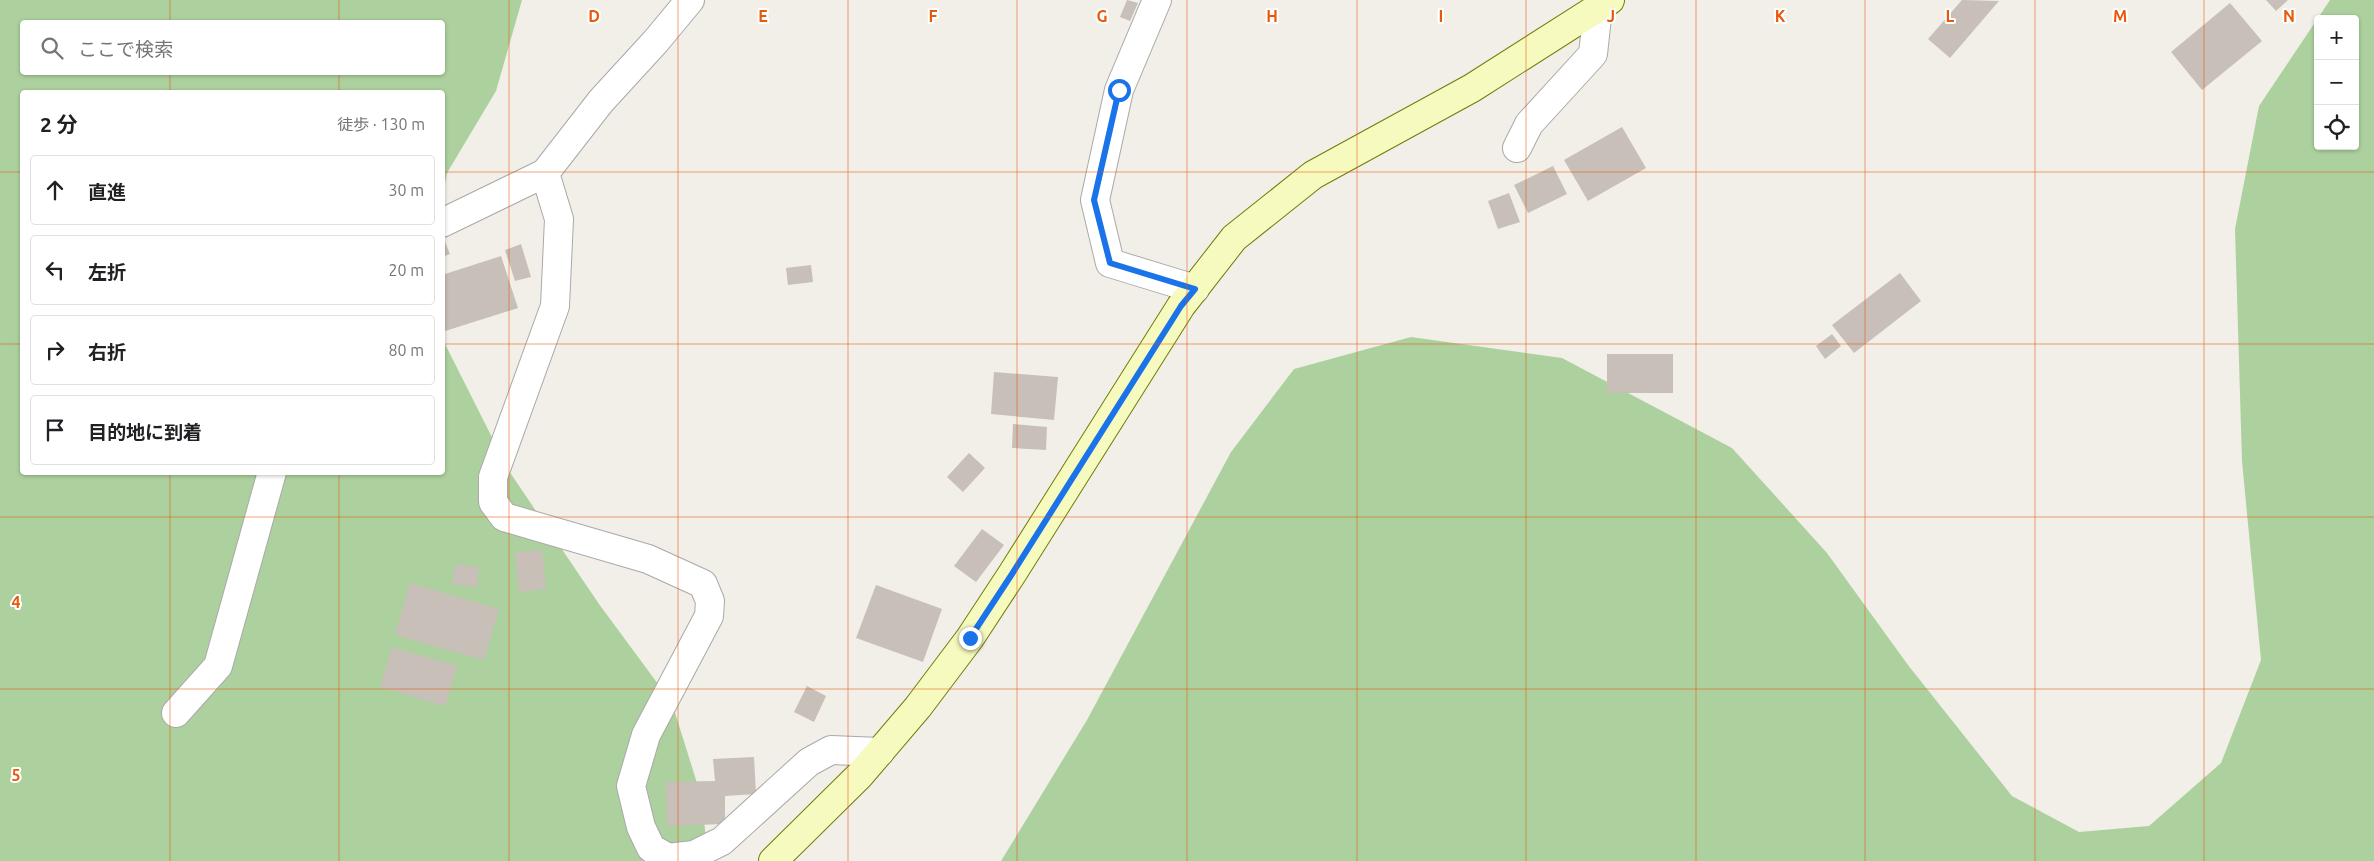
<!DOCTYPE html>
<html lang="ja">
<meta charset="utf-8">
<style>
:root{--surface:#fff;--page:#f6f6f6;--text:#202124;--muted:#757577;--line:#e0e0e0}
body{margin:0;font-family:Ubuntu,"Noto Sans JP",sans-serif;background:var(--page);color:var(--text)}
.controls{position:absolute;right:15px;top:15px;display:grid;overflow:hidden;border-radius:5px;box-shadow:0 1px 4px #0004}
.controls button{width:45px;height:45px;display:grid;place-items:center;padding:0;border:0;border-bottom:1px solid var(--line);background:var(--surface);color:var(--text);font:25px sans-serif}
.stop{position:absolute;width:15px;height:15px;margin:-11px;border:4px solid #1a73e8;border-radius:50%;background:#fff}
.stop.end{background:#1a73e8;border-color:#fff;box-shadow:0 1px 5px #0008}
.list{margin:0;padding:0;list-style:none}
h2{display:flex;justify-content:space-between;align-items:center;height:65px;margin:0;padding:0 20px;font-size:21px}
h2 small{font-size:16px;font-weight:400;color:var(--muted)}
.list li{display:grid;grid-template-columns:32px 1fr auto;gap:15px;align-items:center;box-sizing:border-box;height:70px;margin:0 10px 10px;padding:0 10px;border:1px solid var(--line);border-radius:5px}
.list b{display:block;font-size:19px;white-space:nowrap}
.list em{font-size:16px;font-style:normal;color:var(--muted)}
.icon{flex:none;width:28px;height:28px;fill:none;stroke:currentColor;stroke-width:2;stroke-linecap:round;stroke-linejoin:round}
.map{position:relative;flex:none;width:2374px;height:861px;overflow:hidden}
.search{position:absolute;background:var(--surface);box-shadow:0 1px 4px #0004;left:20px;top:20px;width:425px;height:55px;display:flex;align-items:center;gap:12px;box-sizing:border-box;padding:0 18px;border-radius:5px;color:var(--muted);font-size:19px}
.panel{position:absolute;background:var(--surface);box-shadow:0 1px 4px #0004;left:20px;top:90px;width:425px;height:385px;border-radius:5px}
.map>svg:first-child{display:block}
.forest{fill:#add19e;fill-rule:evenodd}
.building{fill:#c7bfb8}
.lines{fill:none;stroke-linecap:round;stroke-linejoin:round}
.street-casing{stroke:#a9a9a9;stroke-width:30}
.secondary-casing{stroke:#707d05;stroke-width:30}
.street{stroke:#fff;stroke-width:28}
.secondary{stroke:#f7fabf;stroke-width:28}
.route{stroke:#1a73e8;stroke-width:6}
.grid{fill:none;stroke:#e8590c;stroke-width:1;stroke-opacity:0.55}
.grid-label{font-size:16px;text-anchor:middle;font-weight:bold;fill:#e8590c;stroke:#fff;stroke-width:4;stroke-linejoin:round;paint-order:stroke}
</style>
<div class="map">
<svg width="2374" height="861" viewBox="0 0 2374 861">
<rect width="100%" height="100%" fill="#f2efe9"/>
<path class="forest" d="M0,0H522L496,91L447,173L443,194L442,92H22V472H442L443,340L509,471L599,604L672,703L702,799L708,861H0ZM22,22H442V72H22Z
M2330,0H2374V861H1001L1087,720L1231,452L1294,369L1411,337L1562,358L1732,448L1827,553L1908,665L2012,796L2079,832L2149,826L2221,763L2261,660L2242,461L2235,229L2259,106ZM2318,19H2355V146H2318Z"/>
<path class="building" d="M1127,0L1138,3L1130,21L1120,17Z
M1962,0L1999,1L1950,58L1928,39Z
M2266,0H2288L2276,11Z
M2230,3L2262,41L2202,90L2171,52Z
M1622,127L1646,168L1588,201L1564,160Z
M1553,166L1567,194L1528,213L1514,185Z
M1509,193L1520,222L1498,229L1488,201Z
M445,242L450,254L442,257V243Z
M521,244L531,277L515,281L505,250Z
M501,256L518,308L442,332V275Z
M811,265L813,282L788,285L786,268Z
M1900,273L1921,301L1854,353L1832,325Z
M1832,334L1841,346L1825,359L1816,346Z
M1607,354H1673V393H1607Z
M994,372L1058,377L1054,420L991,414Z
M1013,424L1047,427L1046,450L1012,448Z
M969,453L985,468L963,492L947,477Z
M982,529L1004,545L976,582L954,566Z
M542,550L546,589L519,592L515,552Z
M455,564L479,567L477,587L452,584Z
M410,583L499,609L484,660L395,635Z
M876,585L942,609L923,662L856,638Z
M392,647L457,666L445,706L380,687Z
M807,686L826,696L814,722L794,712Z
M754,757L756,794L725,796V824L667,826L666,782L715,781L713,759Z"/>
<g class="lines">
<defs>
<path id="street" d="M1157,0L1119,90L1095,200L1110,263L1195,289
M1517,148L1529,124L1593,54L1598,8
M545,173L559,219L555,306L493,477V502L504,517L648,559L703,584L710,601L709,616L646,735L631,786L641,827L651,848L668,858L694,855L722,841L809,762L831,750L880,752
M442,223L545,173L601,101L656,41L690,0
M176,713L218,666L272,472"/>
<path id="secondary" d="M773,861L860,775L918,707L970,638L1012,574L1181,306L1234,238L1313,175L1472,88L1610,0"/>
</defs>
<use href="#street" class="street-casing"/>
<use href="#secondary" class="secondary-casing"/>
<use href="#street" class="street"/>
<use href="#secondary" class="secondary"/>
</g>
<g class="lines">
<path class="route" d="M970,638L1012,574L1181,306L1195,289L1110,263L1094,200L1119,90"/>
</g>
<path class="grid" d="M170,0V22M339,0V22M509,0V861M678,0V861M848,0V861M1017,0V861M1187,0V861M1357,0V861M1526,0V861M1696,0V861M1865,0V861M2035,0V861M2204,0V861M170,72V92M339,72V92M0,172H22M442,172H2374M0,344H22M442,344H2374M170,472V861M339,472V861M0,517H2374M0,689H2374"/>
<g class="grid-label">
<text x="594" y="22">D</text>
<text x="763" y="22">E</text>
<text x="933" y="22">F</text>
<text x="1102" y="22">G</text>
<text x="1272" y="22">H</text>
<text x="1441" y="22">I</text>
<text x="1611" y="22">J</text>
<text x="1780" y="22">K</text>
<text x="1950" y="22">L</text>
<text x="2120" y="22">M</text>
<text x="2289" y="22">N</text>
<text x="16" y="608">4</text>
<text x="16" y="781">5</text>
</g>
</svg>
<div class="controls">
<button>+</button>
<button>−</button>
<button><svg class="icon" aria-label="locate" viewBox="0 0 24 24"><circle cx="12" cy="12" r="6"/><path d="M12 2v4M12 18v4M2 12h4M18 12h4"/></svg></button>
</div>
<div class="stop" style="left:1119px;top:90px"></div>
<div class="stop end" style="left:970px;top:638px"></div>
<div class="search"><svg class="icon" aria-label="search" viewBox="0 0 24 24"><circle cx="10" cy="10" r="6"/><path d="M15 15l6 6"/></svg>ここで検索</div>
<section class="panel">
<h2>2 分<small>徒歩 · 130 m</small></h2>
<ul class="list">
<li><svg class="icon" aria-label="ahead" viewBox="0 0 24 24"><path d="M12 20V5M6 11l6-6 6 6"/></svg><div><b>直進</b></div><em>30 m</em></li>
<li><svg class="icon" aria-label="left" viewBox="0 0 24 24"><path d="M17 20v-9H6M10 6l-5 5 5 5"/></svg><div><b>左折</b></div><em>20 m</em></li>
<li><svg class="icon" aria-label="right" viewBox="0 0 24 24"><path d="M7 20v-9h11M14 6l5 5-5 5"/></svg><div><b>右折</b></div><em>80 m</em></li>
<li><svg class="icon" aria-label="arrive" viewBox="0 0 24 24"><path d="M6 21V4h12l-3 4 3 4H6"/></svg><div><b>目的地に到着</b></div></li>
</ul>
</section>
</div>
